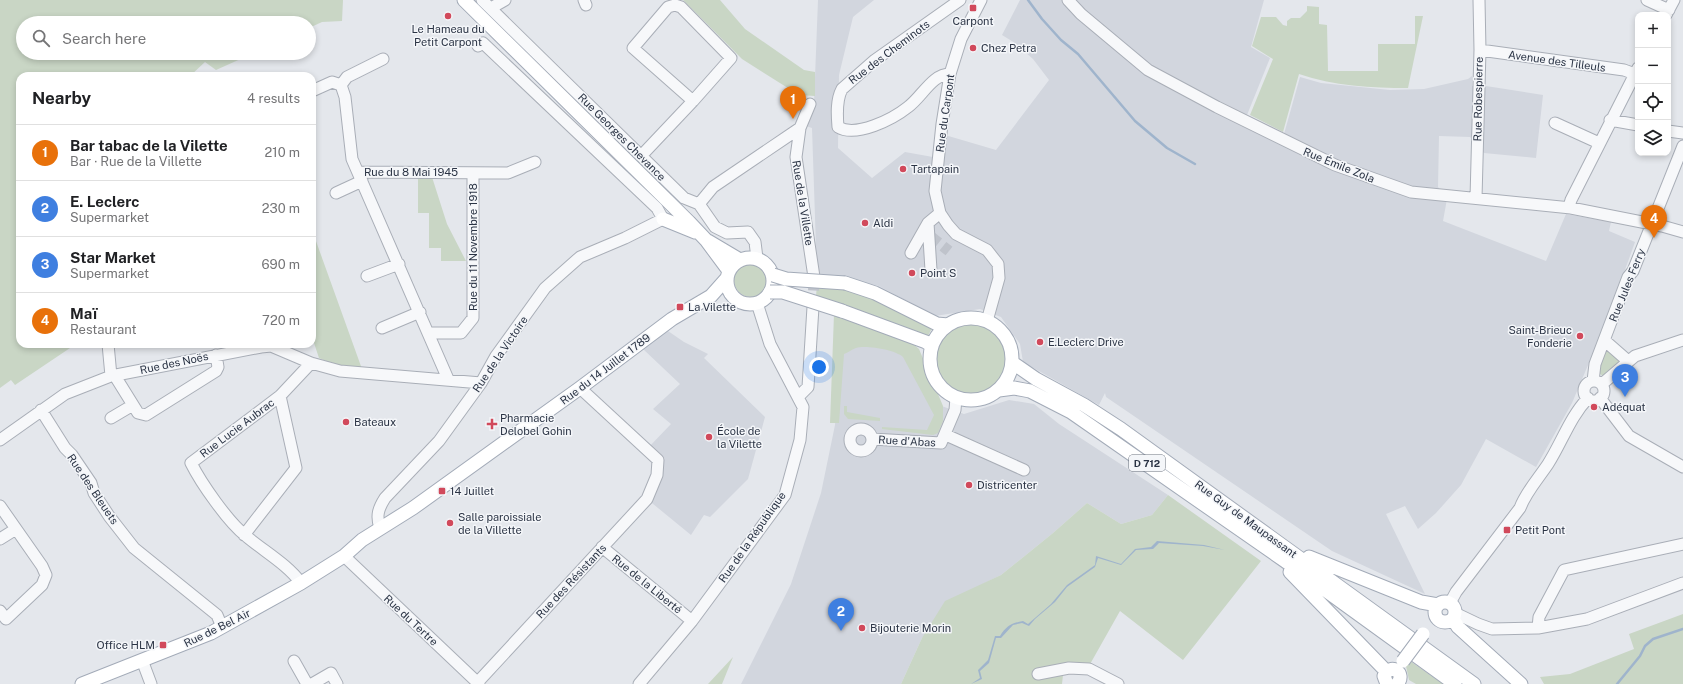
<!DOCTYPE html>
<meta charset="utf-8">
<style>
:root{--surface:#fff;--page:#f2f2f2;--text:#202124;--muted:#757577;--line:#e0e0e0;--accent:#111827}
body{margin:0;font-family:"Public Sans",sans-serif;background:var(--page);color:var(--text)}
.controls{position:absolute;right:12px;top:12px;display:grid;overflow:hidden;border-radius:8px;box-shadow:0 2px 6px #0003}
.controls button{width:36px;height:36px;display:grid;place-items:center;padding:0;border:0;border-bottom:1px solid var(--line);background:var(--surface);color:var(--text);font:20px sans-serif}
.you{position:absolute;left:819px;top:367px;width:14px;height:14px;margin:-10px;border:3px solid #fff;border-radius:50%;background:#1a73e8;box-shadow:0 0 0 6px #1a73e833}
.badge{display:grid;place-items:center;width:26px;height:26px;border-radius:50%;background:var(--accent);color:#fff;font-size:13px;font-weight:700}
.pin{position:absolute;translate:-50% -33px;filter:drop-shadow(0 1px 2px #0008)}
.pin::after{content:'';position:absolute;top:21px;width:14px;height:12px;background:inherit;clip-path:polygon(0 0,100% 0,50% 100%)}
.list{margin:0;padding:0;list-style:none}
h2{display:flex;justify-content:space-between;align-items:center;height:52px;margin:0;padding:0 16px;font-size:17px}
h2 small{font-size:13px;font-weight:400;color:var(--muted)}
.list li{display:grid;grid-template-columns:26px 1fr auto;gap:12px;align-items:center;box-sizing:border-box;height:56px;padding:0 16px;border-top:1px solid var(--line)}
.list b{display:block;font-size:15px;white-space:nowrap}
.list p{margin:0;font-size:13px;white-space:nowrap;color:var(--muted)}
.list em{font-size:13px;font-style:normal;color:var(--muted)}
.icon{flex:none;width:22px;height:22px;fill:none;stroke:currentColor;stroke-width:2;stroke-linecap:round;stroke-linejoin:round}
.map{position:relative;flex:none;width:1683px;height:684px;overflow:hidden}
.search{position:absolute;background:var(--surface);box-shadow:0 2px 6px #0003;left:16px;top:16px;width:300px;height:44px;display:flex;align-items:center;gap:10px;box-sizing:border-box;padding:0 14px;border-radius:22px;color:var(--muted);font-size:15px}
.panel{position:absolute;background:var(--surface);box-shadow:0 2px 6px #0003;left:16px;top:72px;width:300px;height:276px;border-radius:12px}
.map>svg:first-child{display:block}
.built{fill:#d2d6de}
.green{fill:#c9d6c5}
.water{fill:#9fb4cc}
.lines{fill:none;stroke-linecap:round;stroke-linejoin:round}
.stream{stroke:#9fb4cc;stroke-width:2.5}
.minor-tunnel{stroke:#bfc3cb;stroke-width:11;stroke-dasharray:11 5.5;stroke-linecap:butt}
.minor-casing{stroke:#a9aeb7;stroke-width:13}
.major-casing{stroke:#a3abb8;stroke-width:15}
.minor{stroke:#f7f8fa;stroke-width:11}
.major{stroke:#fff;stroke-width:13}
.major-bridge-casing{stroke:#a3abb8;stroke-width:15;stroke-linecap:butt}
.major-bridge{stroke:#fff;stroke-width:13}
.poi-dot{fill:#d1495b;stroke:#f4f6f9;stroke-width:1.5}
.labels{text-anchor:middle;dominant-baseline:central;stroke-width:3;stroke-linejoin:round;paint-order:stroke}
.shield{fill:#f4f6f9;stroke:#676e7b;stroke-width:1}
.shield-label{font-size:10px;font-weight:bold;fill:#2b3445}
.poi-label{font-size:11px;fill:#2b3445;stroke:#f4f6f9;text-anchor:start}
.street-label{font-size:11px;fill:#2b3445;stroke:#f4f6f9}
</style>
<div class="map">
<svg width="1683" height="684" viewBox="0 0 1683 684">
<rect width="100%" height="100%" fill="#e4e7ec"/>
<path class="built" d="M818,0H874L853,17L839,75L838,148L872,178L905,152L944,159L945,135L996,150L1049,80L1033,59L1015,43L1002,35L1020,0H1264L1251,47L1270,58L1247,115L1284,134L1300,77L1321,83L1390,90L1424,89L1468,79L1472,76V86H1486L1543,95L1536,158L1484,153L1470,137L1439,136L1438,187L1447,199L1443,221L1546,261L1566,214L1611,222L1609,231L1635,242L1607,320L1572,403L1536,467L1486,439L1461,485L1436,513L1418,529L1405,506L1386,514L1425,594L1332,551L1106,397L1105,393L1099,405L1023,362L1020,344L1001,317L980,309L935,316L879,286L838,277L817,276L812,128L806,126L814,103Z
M840,327L905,349L936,404L964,414L1009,400L1034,404L1059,424L1168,495L1152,515L1121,524L1087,503L1053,533L1001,575L981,585L922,638L901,684H741L791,584L821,493L835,425Z
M668,331L684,342L708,354L704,358L765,417L748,479L710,517L704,515L691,535L647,499L658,461L646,450L671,424L653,409L680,384L643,349Z"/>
<path class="green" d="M0,0H343L342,21L322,22L309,28V23H23V53H254L216,70L205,62L190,76H20V344H76L15,385L11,380L0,388Z
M683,0H720L745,29L804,70L815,72V96L799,95L742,59Z
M1307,6L1319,7V24L1327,25L1328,71H1378V44H1415V16H1423L1408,88C1372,88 1333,86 1299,74L1283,132L1250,115L1273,59L1252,46L1261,17H1276L1283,25L1287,26V21L1291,18H1300L1307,11Z
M418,177H432L447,224L466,261H441V248H429V213H418Z
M312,230L362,369L333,364L319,358L312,337Z
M734 280a17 17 0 1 1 34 0a17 17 0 1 1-34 0Z
M817,285L857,291L932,328L928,336L816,296Z
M834,314L912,343L919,349L943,406V421L938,433L933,435L882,429V427L927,430L934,415L903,357C895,350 867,345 856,348C852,349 848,353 844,354L839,423H830Z
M936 359a35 35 0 1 1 70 0a35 35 0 1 1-70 0Z
M1607,347L1622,363L1604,377L1600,374L1599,368Z
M844,406H847V412L880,418V421L848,419L844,414Z
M1168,495L1261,561L1183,660L1120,611L1089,666L1063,675L1062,684H901L922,638L945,601L1001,575L1053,533L1087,503L1121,524L1152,515Z
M1683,614V684H1544L1540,677L1570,674L1634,649L1629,634Z
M733,657L722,684H708Z
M1410,661L1443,684H1416L1409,680L1406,666Z"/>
<path class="water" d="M1157,541L1204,545L1225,550L1203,546L1159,543L1153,549L1136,550L1121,565L1098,558L1095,567L1067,587L1055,602L1035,619L1029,626L1022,623L1013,625L1001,638H996L989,663L980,671L982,679L971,684L980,678L978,670L988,660L995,636H1000C1006,626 1012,623 1023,621L1028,624L1051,604L1067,585L1095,565L1096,556L1121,564L1135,549L1151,547Z"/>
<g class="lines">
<path class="stream" d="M1028,0L1042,19L1061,40L1078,54L1135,121L1167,148L1195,164
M1617,684L1640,656L1645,646L1653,639L1683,629"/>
<path class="minor-tunnel" d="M930,236L949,251
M813,307L814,277"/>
<defs>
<path id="minor" d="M482,0L684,198L699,204L715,227L727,233L748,232L755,242L757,258
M584,0L586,5
M981,0L961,39L950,74L942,124L935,191L940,213L948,225L956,234L987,250L998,264L999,278L987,321
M1068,0L1081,14L1148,70L1217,107L1335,165L1411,192L1571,208L1662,226L1683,232
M1647,0L1669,10
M491,8L505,0
M1666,15L1674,0
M1480,50L1624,70L1635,74
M950,74C932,74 922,97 908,107C893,119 856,138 838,127C837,115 836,100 842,89L875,60L960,0
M341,85L345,97L352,159L448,379
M341,85L347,77L383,59
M312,91L332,82L341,85
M1610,120L1638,125
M1555,123L1599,143
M800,128L796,157L814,277
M1668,131L1683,133
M641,156L693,101L633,48L668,7L675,5L681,7L731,58L693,101
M358,172L508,173L535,162
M336,193L362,181
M1476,198L1480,50L1479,0
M699,204L713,187L800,128L810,104
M1569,207L1571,200L1638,68
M928,223L931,270
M911,253L928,223L940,213
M367,276L399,264
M382,328L420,312
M429,333H461L473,318V173
M1604,340L1628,361
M108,344L111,376
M115,376L138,413L146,415L216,371L218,367L216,355
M1593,381L1595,364L1628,277L1633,271L1683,146
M1584 391a10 10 0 1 1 20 0a10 10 0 1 1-20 0Z
M1602,384L1635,356L1683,340
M799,396L808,387L813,307
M1600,398L1629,436L1683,467
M41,410L65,448L72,455L91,483L94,493L109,516L134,548L217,615L222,627
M111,418L133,405
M850 440a11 11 0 1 1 22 0a11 11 0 1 1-22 0Z
M946,435L1024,470
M872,439L941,443L955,410L956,398
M0,440L65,394L111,376L261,347L271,346L311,363L340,371L481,383
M0,506L42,566L46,575L42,585L6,619L0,611
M380,528C376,516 378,509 385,498L439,441L481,383L496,356L545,288L580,257L625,238L663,219L657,208L483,43L478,46
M244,535L296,468L280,396
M0,539L16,529
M602,547L692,621
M344,556L479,684
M301,583C287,564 265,552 246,536C228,522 201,483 191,463L280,396L311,363
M1450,603L1456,592L1520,508C1526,492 1538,479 1548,464C1562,442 1570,417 1588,398
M1455,613L1478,624L1492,629L1538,628L1587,619L1683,583
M1538,628L1539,617L1564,570L1683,544
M142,660L151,684
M294,661L307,684
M1038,674L1069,668L1089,669L1118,684
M477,683L647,499L657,475L658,460L580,388
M312,684L331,673L337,684
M639,684L692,621L785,495L800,440L803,407L770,344L757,303"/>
<path id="major" d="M464,0L689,222L706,240L729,271
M663,219L695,232
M708,241L740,260
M727 281a23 23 0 1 1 46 0a23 23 0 1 1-46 0Z
M845,283L875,293L937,324L948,325
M842,311L926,342L932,346
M930 359a41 41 0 1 1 82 0a41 41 0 1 1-82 0Z
M1013,363L1036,379L1084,405L1121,429L1474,684
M999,390L1014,388L1030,391L1071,412L1285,561L1455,684
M1309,557L1421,602L1438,605
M1290,572L1386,671
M1435 612a10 10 0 1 1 20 0a10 10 0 1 1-20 0Z
M1453,619L1458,627L1521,684
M82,684L211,633L301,583L344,556L362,540L413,508L580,388L672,319L711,296L727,278
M1387,684L1384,676C1390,662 1407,673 1397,684"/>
</defs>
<use href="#minor" class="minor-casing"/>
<use href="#major" class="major-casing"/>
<use href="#minor" class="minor"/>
<use href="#major" class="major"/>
<defs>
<path id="major-bridge" d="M773,275L786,279L845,283
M770,292H783L842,311
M1403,661L1423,634"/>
</defs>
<use href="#major-bridge" class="major-bridge-casing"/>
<use href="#major-bridge" class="major-bridge"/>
</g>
<g class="poi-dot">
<rect x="969" y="4" width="8" height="8" rx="2"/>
<circle cx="448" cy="16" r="4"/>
<circle cx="973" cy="48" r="4"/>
<circle cx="903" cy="169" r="4"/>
<circle cx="865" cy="223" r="4"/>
<circle cx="912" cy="273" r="4"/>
<rect x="676" y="303" width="8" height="8" rx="2"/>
<circle cx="1580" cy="336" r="4"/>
<circle cx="1040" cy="342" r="4"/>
<circle cx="1594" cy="407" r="4"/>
<circle cx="346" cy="422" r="4"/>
<path d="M490 418h4v4h4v4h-4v4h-4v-4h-4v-4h4z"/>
<circle cx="709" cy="437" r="4"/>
<circle cx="969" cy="485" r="4"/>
<rect x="438" y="487" width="8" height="8" rx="2"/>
<circle cx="450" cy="523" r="4"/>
<rect x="1503" y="526" width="8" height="8" rx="2"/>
<circle cx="862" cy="628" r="4"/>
<rect x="159" y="641" width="8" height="8" rx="2"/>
</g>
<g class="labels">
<rect class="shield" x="1129" y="455" width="36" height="16" rx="3"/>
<g class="shield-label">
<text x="1147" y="463">D 712</text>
</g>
<g class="poi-label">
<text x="973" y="21" text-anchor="middle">Carpont</text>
<text x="448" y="29" text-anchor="middle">Le Hameau du<tspan x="448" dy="13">Petit Carpont</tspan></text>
<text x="981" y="48">Chez Petra</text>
<text x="911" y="169">Tartapain</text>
<text x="873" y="223">Aldi</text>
<text x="920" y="273">Point S</text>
<text x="688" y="307">La Vilette</text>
<text x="1572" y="330" text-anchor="end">Saint-Brieuc<tspan x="1572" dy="13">Fonderie</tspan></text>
<text x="1048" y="342">E.Leclerc Drive</text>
<text x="1602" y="407">Adéquat</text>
<text x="500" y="418">Pharmacie<tspan x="500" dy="13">Delobel Gohin</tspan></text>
<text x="354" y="422">Bateaux</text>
<text x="717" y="431">École de<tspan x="717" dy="13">la Vilette</tspan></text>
<text x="977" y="485">Districenter</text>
<text x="450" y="491">14 Juillet</text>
<text x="458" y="517">Salle paroissiale<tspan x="458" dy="13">de la Villette</tspan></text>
<text x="1515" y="530">Petit Pont</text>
<text x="870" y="628">Bijouterie Morin</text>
<text x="155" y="645" text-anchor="end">Office HLM</text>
</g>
<g class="street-label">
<text transform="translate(889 52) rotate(-37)">Rue des Cheminots</text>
<text transform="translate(1557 61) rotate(8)">Avenue des Tilleuls</text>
<text transform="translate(1478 99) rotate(-89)">Rue Robespierre</text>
<text transform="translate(945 113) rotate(-82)">Rue du Carpont</text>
<text transform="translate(622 137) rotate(45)">Rue Georges Chevance</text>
<text transform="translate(1339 165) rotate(22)">Rue Émile Zola</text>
<text x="411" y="172">Rue du 8 Mai 1945</text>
<text transform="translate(803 203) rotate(81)">Rue de la Villette</text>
<text transform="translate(473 247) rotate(-90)">Rue du 11 Novembre 1918</text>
<text transform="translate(1627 285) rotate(-68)">Rue Jules Ferry</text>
<text transform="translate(500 354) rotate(-56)">Rue de la Victoire</text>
<text transform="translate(174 363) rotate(-12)">Rue des Noës</text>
<text transform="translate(605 369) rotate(-37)">Rue du 14 Juillet 1789</text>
<text transform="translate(237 428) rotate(-37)">Rue Lucie Aubrac</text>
<text transform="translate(907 441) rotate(3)">Rue d'Abas</text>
<text transform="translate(93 489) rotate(56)">Rue des Bleuets</text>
<text transform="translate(1246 519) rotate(36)">Rue Guy de Maupassant</text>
<text transform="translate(752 537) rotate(-55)">Rue de la République</text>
<text transform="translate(571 581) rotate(-47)">Rue des Résistants</text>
<text transform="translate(647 584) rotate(39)">Rue de la Liberté</text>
<text transform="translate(411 620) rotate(43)">Rue du Tertre</text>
<text transform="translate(217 628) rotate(-26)">Rue de Bel Air</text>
</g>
</g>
</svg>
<div class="controls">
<button>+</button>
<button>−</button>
<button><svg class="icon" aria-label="locate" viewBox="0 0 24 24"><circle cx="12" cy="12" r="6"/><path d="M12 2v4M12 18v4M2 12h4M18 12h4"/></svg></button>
<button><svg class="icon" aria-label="layers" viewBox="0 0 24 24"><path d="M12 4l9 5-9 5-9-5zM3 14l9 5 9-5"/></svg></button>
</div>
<div class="you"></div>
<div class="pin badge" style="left:793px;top:119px;background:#e8710a">1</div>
<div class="pin badge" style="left:841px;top:631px;background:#3f7fe0">2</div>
<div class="pin badge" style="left:1625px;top:397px;background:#3f7fe0">3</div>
<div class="pin badge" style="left:1654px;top:238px;background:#e8710a">4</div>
<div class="search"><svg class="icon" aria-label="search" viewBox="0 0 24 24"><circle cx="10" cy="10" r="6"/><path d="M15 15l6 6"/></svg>Search here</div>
<section class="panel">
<h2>Nearby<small>4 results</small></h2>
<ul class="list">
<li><span class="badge" style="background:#e8710a">1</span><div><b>Bar tabac de la Vilette</b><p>Bar · Rue de la Villette</p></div><em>210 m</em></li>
<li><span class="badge" style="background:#3f7fe0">2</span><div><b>E. Leclerc</b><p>Supermarket</p></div><em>230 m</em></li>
<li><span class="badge" style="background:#3f7fe0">3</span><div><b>Star Market</b><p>Supermarket</p></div><em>690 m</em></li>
<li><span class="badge" style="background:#e8710a">4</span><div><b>Maï</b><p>Restaurant</p></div><em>720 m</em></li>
</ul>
</section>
</div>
